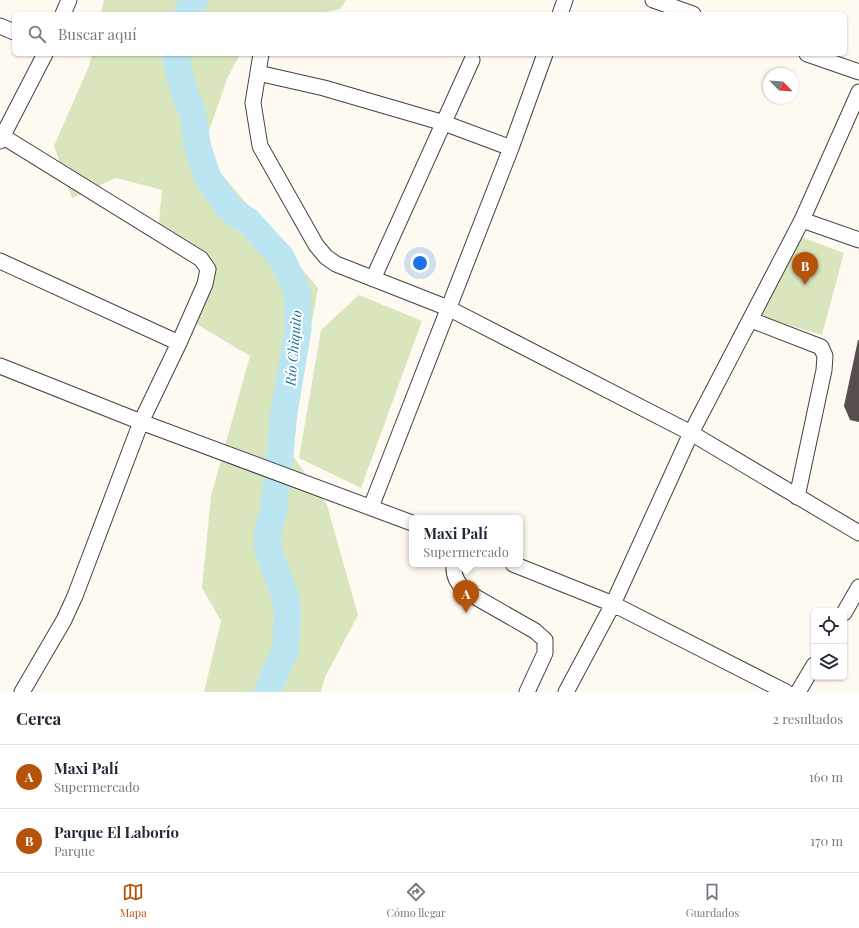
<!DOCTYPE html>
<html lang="es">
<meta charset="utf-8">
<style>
:root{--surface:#fff;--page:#f2f2f3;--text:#1f2937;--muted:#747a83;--line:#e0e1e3;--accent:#b45309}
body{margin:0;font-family:"Playfair Display",serif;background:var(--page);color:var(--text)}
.controls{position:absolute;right:12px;bottom:12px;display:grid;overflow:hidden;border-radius:6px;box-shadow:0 1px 3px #0004}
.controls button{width:36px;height:36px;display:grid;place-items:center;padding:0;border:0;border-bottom:1px solid var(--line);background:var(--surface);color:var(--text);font:20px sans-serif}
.compass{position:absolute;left:763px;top:68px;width:36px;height:36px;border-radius:50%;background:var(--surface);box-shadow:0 1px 3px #0004;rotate:115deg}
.you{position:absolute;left:420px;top:263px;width:14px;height:14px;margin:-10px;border:3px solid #fff;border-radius:50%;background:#1a73e8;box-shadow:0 0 0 6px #1a73e833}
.badge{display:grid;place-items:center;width:26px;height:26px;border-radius:50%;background:var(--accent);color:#fff;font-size:13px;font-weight:700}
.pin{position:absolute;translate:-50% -33px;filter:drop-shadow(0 1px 2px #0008)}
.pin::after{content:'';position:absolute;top:21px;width:14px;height:12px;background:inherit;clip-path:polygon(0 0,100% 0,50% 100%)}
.popup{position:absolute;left:409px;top:515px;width:114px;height:52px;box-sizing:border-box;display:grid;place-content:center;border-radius:6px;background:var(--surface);filter:drop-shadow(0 1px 3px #0005);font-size:13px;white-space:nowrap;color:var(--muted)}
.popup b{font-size:15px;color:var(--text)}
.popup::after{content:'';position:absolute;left:50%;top:100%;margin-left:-8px;border:8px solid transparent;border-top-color:var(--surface)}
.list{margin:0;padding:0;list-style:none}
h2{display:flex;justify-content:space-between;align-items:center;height:52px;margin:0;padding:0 16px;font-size:17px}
h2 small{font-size:13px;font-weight:400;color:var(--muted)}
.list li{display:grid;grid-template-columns:26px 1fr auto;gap:12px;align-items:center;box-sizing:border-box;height:64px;padding:0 16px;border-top:1px solid var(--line)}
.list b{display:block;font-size:15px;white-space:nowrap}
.list p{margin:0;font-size:13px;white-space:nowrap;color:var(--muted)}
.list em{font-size:13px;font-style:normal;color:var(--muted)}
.icon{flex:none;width:22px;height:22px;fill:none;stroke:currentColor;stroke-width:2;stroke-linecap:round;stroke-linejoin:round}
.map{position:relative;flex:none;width:859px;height:692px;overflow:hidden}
.search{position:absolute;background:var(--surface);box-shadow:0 1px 3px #0004;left:12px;right:12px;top:12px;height:44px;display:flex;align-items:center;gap:10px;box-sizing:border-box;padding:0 14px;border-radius:6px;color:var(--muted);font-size:15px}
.sheet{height:180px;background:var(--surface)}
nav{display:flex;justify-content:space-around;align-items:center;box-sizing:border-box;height:56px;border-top:1px solid var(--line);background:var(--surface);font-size:11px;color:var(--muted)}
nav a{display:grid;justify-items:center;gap:2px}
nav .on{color:var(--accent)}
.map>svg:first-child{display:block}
.green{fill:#d9e6bd}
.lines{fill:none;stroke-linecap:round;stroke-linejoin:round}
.river{stroke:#bae5f1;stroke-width:27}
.building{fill:#564e4c}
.minor-casing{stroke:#424242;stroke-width:17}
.minor{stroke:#fff;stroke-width:15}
.labels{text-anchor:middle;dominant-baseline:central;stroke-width:4;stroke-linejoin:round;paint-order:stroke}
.water-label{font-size:14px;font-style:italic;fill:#217697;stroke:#fff}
</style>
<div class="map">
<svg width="859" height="692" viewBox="0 0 859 692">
<rect width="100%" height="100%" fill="#fef9f1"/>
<path class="green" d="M104,0H346L340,9L317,14H101Z
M92,54H240L227,79L202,151L318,288L289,450L327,505L358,615L325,677L321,692H204L221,621L202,588L211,496L250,356L188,319L203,261L158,232L162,190L116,178L72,198L54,146L89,66Z
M799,236L844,253L822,335L758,316Z
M359,295L422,321L361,488L299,458L321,330Z"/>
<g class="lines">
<path class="river" d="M187,14L195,0
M178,54L176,60L186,98L192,110L198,148L208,178L230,209L248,221L281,257L297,291L298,330L284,412L279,464
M267,692L285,651L288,615L285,596L268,550L267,533L273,513L277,482"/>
</g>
<path class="building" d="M858,340H859V422L850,420L844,406Z"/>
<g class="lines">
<defs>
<path id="minor" d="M653,0L693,14
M63,14L69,0
M560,14L565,0
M0,26L14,32
M261,54L253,103L260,146L316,245L326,257L336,264L448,308L691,433L859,533
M807,54L859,72
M258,73L324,88L444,123L511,148
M2,136L201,259L208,269L205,284L179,343L141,422L75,596L64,620L22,692
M0,141L45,54
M802,220L859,240
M0,261L179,343
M373,279L472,60
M751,320L821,347L825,356L824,370L797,497
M0,366L141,422L412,523
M371,507L511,148L545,54
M454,564C453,576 457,582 465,591L535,631L545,640V653L527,692
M513,564L613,604L786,692
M844,613L859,587
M566,692L613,604L691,433L802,220L859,92
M798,692L814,665"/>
</defs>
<use href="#minor" class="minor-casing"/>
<use href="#minor" class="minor"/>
</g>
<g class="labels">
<g class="water-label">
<text transform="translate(293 348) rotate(-85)">Río Chiquito</text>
</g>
</g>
</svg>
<div class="controls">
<button><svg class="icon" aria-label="locate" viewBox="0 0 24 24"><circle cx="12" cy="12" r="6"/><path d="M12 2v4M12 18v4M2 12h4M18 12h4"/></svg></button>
<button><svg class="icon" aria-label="layers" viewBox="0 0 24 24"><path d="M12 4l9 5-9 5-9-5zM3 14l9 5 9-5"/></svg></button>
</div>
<svg class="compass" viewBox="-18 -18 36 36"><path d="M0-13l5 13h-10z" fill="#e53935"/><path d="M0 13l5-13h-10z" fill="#747a83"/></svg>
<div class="you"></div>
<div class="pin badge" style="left:466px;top:613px">A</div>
<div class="popup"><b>Maxi Palí</b>Supermercado</div>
<div class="pin badge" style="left:805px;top:285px">B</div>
<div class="search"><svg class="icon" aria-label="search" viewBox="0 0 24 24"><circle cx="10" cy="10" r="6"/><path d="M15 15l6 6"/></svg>Buscar aquí</div>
</div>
<section class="sheet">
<h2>Cerca<small>2 resultados</small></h2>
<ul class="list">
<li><span class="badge">A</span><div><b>Maxi Palí</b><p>Supermercado</p></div><em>160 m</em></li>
<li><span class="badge">B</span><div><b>Parque El Laborío</b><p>Parque</p></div><em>170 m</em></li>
</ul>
</section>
<nav>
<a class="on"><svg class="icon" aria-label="map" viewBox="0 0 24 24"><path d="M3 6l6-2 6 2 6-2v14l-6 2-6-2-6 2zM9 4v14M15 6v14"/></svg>Mapa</a>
<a><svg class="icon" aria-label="directions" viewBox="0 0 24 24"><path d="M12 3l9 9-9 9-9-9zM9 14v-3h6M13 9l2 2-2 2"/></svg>Cómo llegar</a>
<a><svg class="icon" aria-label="saved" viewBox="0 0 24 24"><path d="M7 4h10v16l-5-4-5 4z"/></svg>Guardados</a>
</nav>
